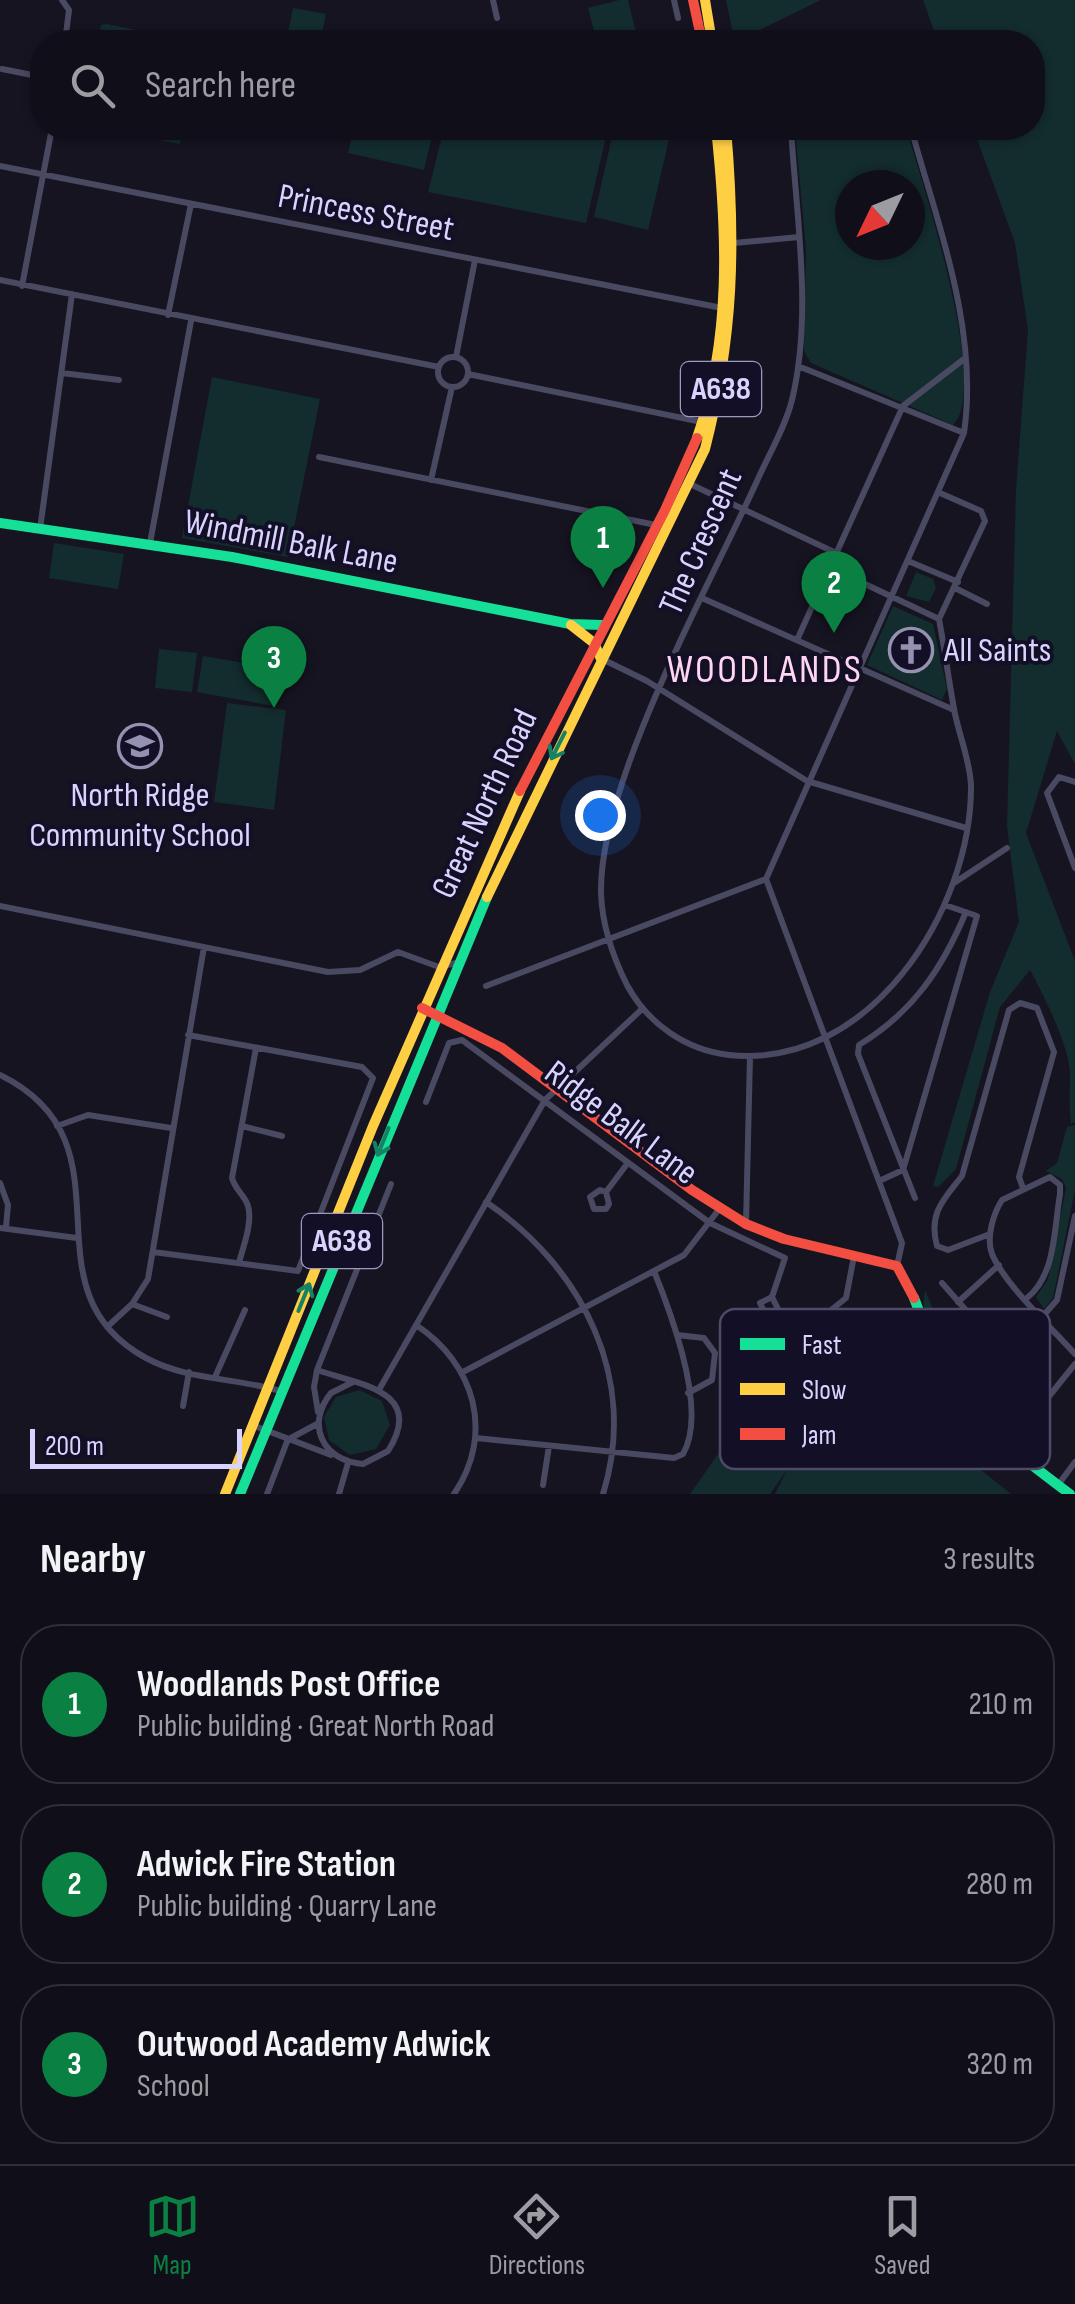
<!DOCTYPE html>
<meta charset="utf-8">
<style>
:root{--surface:#100f19;--page:#191822;--text:#f1f3f6;--muted:#9c9ca2;--line:#302f38;--accent:#0b8043}
body{margin:0;font-family:"Sofia Sans Condensed",sans-serif;background:var(--page);color:var(--text)}
.compass{position:absolute;left:835px;top:170px;width:90px;height:90px;border-radius:50%;background:var(--surface);box-shadow:0 2px 8px #0004;rotate:227deg}
.scale{position:absolute;left:30px;bottom:25px;width:212px;box-sizing:border-box;padding-left:10px;border:5px solid #d9d4ff;border-top:0;font-size:28px;line-height:35px;white-space:nowrap;color:#d9d4ff;-webkit-text-stroke:8px #130f26;paint-order:stroke}
.you{position:absolute;left:600px;top:815px;width:35px;height:35px;margin:-25px;border:8px solid #fff;border-radius:50%;background:#1a73e8;box-shadow:0 0 0 15px #1a73e833}
.badge{display:grid;place-items:center;width:65px;height:65px;border-radius:50%;background:var(--accent);color:#fff;font-size:32px;font-weight:700}
.pin{position:absolute;translate:-50% -82px;filter:drop-shadow(0 2px 5px #0008)}
.pin::after{content:'';position:absolute;top:52px;width:35px;height:30px;background:inherit;clip-path:polygon(0 0,100% 0,50% 100%)}
.list{margin:0;padding:0;list-style:none}
h2{display:flex;justify-content:space-between;align-items:center;height:130px;margin:0;padding:0 40px;font-size:42px}
h2 small{font-size:32px;font-weight:400;color:var(--muted)}
.list li{display:grid;grid-template-columns:65px 1fr auto;gap:30px;align-items:center;box-sizing:border-box;height:160px;margin:0 20px 20px;padding:0 20px;border:2px solid var(--line);border-radius:40px}
.list b{display:block;font-size:38px;white-space:nowrap}
.list p{margin:0;font-size:32px;white-space:nowrap;color:var(--muted)}
.list em{font-size:32px;font-style:normal;color:var(--muted)}
.icon{flex:none;width:55px;height:55px;fill:none;stroke:currentColor;stroke-width:2;stroke-linecap:round;stroke-linejoin:round}
.map{position:relative;flex:none;width:1075px;height:1494px;overflow:hidden}
.search{position:absolute;background:var(--surface);box-shadow:0 2px 8px #0004;left:30px;right:30px;top:30px;height:110px;display:flex;align-items:center;gap:25px;box-sizing:border-box;padding:0 35px;border-radius:40px;color:var(--muted);font-size:38px}
.sheet{height:670px;background:var(--surface)}
nav{display:flex;justify-content:space-around;align-items:center;box-sizing:border-box;height:140px;border-top:2px solid var(--line);background:var(--surface);font-size:28px;color:var(--muted)}
nav a{display:grid;justify-items:center;gap:5px}
nav .on{color:var(--accent)}
.map>svg:first-child{display:block}
.green{fill:#132c2d;fill-rule:evenodd}
.lines{fill:none;stroke-linecap:round;stroke-linejoin:round}
.street{stroke:#4a4962;stroke-width:6}
.fast{stroke:#16e098;stroke-width:10}
.slow{stroke:#ffcf43;stroke-width:10}
.jam{stroke:#f24e42;stroke-width:10}
.oneway{stroke:#158265}
.labels{text-anchor:middle;dominant-baseline:central;stroke-width:8;stroke-linejoin:round;paint-order:stroke}
.shield{fill:#130f26;stroke:#9e99be;stroke-width:2.5}
.shield-label{font-size:32px;font-weight:bold;fill:#d9d4ff}
.street-label{font-size:35px;fill:#d9d4ff;stroke:#130f26}
.poi-label{font-size:35px;fill:#d9d4ff;stroke:#130f26;text-anchor:start}
.quarter-label{font-size:40px;letter-spacing:2.5px;fill:#ffd6f0;stroke:#130f26}
.key{fill:#130f26;stroke:#4e4a67;stroke-width:2.5}
.key-label{font-size:28px;fill:#d9d4ff}
</style>
<div class="map">
<svg width="1075" height="1494" viewBox="0 0 1075 1494">
<rect width="100%" height="100%" fill="#161421"/>
<path class="green" d="M619,0H628L637,37L597,42L588,8Z
M726,0H821L735,42Z
M923,0H1075V764L1057,731L1026,833L1075,961V1122L1071,1124C1069,1107 1070,1092 1070,1076C1071,1049 1043,994 1030,970L1000,1007L956,1169L938,1187L933,1186L990,992L1019,922L1007,826L1016,489L1028,330L1015,243L973,128H1032V42H938Z
M293,8L326,14L320,42H286Z
M107,24L193,42H98L101,25Z
M97,128H183L180,144Z
M354,128H434L424,170L348,153Z
M444,128H608L586,223L428,192Z
M614,128L670,135L648,230L594,217Z
M795,128H906C921,179 991,388 953,425L811,363L804,351L806,249ZM850,185H910V245H850Z
M212,377L320,399L288,557L182,538Z
M54,543L124,554L118,589L49,578Z
M916,572L933,579L936,588L929,602L906,596Z
M893,606L933,624L947,689L942,700L867,665Z
M159,649L197,653L192,692L155,688Z
M203,656L279,669L273,706L197,692Z
M227,703L286,710L274,810L214,802Z
M1075,1125V1190L1053,1298L1044,1309L1036,1297L1048,1279L1066,1188L1062,1179L1046,1171L1057,1163L1067,1127Z
M925,1290L946,1341L1019,1424L1009,1435C971,1400 914,1348 925,1290Z
M871,1329L877,1337L852,1380L873,1383L1011,1494H775L787,1470L770,1494H690L749,1410L802,1447Z
M359,1390L382,1401L390,1425L376,1449L350,1455L329,1440L324,1417L336,1397Z"/>
<g class="lines">
<path class="street" d="M62,0L69,10L65,42
M493,0L497,18
M674,0L678,18
M2,69L42,77
M791,128C796,216 813,313 792,400C785,428 768,456 757,481C709,587 599,782 601,893C602,925 613,957 627,985C648,1024 686,1050 729,1055C870,1070 972,910 971,785C970,762 960,737 955,714C949,683 945,651 939,619
M0,166L722,308
M734,243L799,237
M0,280L439,367
M22,286L52,128
M168,315L191,204
M456,357L475,260
M438 372a15 15 0 1 1 30 0a15 15 0 1 1-30 0Z
M798,366L964,433
M62,373L119,380
M468,374L702,422
M319,457L656,525
M431,480L452,387
M690,484L836,553
M40,529L72,294
M150,543L191,321
M908,561L958,582
M829,567L939,619
M955,588L987,604
M704,599L954,710
M939,619L985,521L981,511L940,493
M797,640L903,406L964,359
M602,659L647,681L807,781L966,828
M1075,782L1059,777L1047,793L1075,868
M766,879L964,433C979,330 938,226 911,128
M766,879L902,1243L897,1266
M954,883L1007,848
M0,906L328,972L360,970L398,952L439,967L456,963
M486,986L766,879
M0,1075C141,1144 17,1288 146,1358C186,1380 237,1378 280,1391
M426,1102L449,1043L462,1040L710,1223L785,1258L772,1297L760,1303L766,1315L778,1309L772,1297
M57,1126L88,1115L171,1128
M242,1126L282,1136
M879,1181L903,1170L977,916L945,905
M0,1183L8,1205L6,1227
M606,1192L600,1190L590,1197L594,1209H606L609,1204L606,1192L627,1164
M915,1198L858,1054L859,1045C913,1012 942,969 966,912
M486,1202C582,1267 639,1378 603,1494
M746,1224L750,1056
M0,1228L77,1238
M990,1234L948,1250L937,1246C928,1213 944,1199 962,1176L1009,1010L1020,1003L1037,1008L1054,1052L1019,1177L1023,1188
M153,1252L298,1271L373,1078L362,1067L188,1035
M239,1263C243,1247 253,1222 248,1206C245,1195 235,1190 232,1178L256,1048
M942,1283L1045,1400
M1027,1298C1056,1275 1054,1228 1060,1194V1185L1050,1177L1002,1200C993,1214 986,1238 992,1254C1005,1285 1052,1328 1075,1354
M958,1302L999,1265
M132,1304L167,1317
M1043,1316L1057,1300L1075,1216
M416,1325C475,1364 495,1434 454,1494
M803,1326L815,1333
M107,1327L132,1304L148,1279L204,947
M677,1335L704,1338L715,1353L712,1380L688,1393
M808,1346L825,1315L846,1298L854,1256
M317,1370C356,1384 427,1390 388,1451L363,1464C323,1461 305,1425 331,1393L353,1382
M463,1372L684,1255L720,1208
M215,1377L245,1310
M380,1388L545,1100L642,1009
M183,1406L189,1372
M318,1412L314,1387L317,1370L391,1184
M252,1425L331,1455
M1022,1430L1075,1364
M476,1438L674,1458L683,1454C708,1411 671,1313 654,1271
M289,1439L317,1424
M543,1485L549,1446
M1058,1485L1075,1462
M267,1494L288,1439
M339,1494L348,1463"/>
<path class="fast" d="M0,523L232,557L570,624L603,625
M914,1298C923,1320 928,1343 939,1363C967,1419 1021,1457 1070,1494
M240,1494L487,897"/>
<path class="slow" d="M705,0L712,42
M697,438C732,338 727,231 716,128
M571,625L594,643L601,659
M487,897L705,449C734,336 736,244 726,128
M225,1494L373,1126L520,791"/>
<path class="jam" d="M693,0L702,42
M520,791L665,510L697,438
M422,1008L502,1048L692,1190L746,1224L784,1239L897,1266L914,1298"/>
</g>
<defs><path id="oneway-shaft" d="M-6 0H5M1.5-3L5.5 0L1.5 3" fill="none" stroke-width="1.6" stroke-linecap="round" stroke-linejoin="round" transform="scale(2.5)"/></defs>
<g class="oneway">
<use href="#oneway-shaft" transform="translate(558 746) rotate(117)"/>
<use href="#oneway-shaft" transform="translate(383 1142) rotate(112)"/>
<use href="#oneway-shaft" transform="translate(304 1297) rotate(-68)"/>
</g>
<defs>
<symbol id="church-ring" viewBox="-11 -11 22 22"><circle r="9.5" fill="#130f26" stroke="#9591b1" stroke-width="1.5"/><path d="M-1.2-6h2.4v3.5h3.3v2.4h-3.3V6h-2.4V-.1h-3.3v-2.4h3.3Z" fill="#9591b1"/></symbol>
<symbol id="school-ring" viewBox="-11 -11 22 22"><circle r="9.5" fill="#130f26" stroke="#9591b1" stroke-width="1.5"/><path d="M0-5L7-2L0 1L-7-2ZM-4 1L0 2.5L4 1V4Q0 6-4 4Z" fill="#9591b1"/></symbol>
</defs>
<g fill-rule="evenodd">
<use href="#church-ring" x="886" y="625" width="50" height="50"/>
<use href="#school-ring" x="115" y="721" width="50" height="50"/>
</g>
<g class="labels">
<g class="shield">
<rect x="681" y="362" width="80" height="54" rx="8"/>
<rect x="302" y="1214" width="80" height="54" rx="8"/>
</g>
<g class="shield-label">
<text x="721" y="389">A638</text>
<text x="342" y="1241">A638</text>
</g>
<g class="street-label">
<text transform="translate(366 213) rotate(11)">Princess Street</text>
<text transform="translate(291 542) rotate(11)">Windmill Balk Lane</text>
<text transform="translate(701 542) rotate(-66)">The Crescent</text>
<text transform="translate(485 804) rotate(-65)">Great North Road</text>
<text transform="translate(621 1123) rotate(37)">Ridge Balk Lane</text>
</g>
<g class="poi-label">
<text x="944" y="650">All Saints</text>
<text x="140" y="795" text-anchor="middle">North Ridge<tspan x="140" dy="40">Community School</tspan></text>
</g>
<g class="quarter-label">
<text x="765" y="670">WOODLANDS</text>
</g>
</g>
<rect x="720" y="1309" width="330" height="160" rx="15" class="key"/>
<rect x="740" y="1338" width="45" height="12" fill="#16e098"/>
<rect x="740" y="1383" width="45" height="12" fill="#ffcf43"/>
<rect x="740" y="1428" width="45" height="12" fill="#f24e42"/>
<g class="key-label">
<text x="802" y="1354">Fast</text>
<text x="802" y="1399">Slow</text>
<text x="802" y="1444">Jam</text>
</g>
</svg>
<svg class="compass" viewBox="-18 -18 36 36"><path d="M0-13l5 13h-10z" fill="#e53935"/><path d="M0 13l5-13h-10z" fill="#9c9ca2"/></svg>
<div class="scale">200 m</div>
<div class="you"></div>
<div class="pin badge" style="left:603px;top:588px">1</div>
<div class="pin badge" style="left:834px;top:633px">2</div>
<div class="pin badge" style="left:274px;top:708px">3</div>
<div class="search"><svg class="icon" aria-label="search" viewBox="0 0 24 24"><circle cx="10" cy="10" r="6"/><path d="M15 15l6 6"/></svg>Search here</div>
</div>
<section class="sheet">
<h2>Nearby<small>3 results</small></h2>
<ul class="list">
<li><span class="badge">1</span><div><b>Woodlands Post Office</b><p>Public building · Great North Road</p></div><em>210 m</em></li>
<li><span class="badge">2</span><div><b>Adwick Fire Station</b><p>Public building · Quarry Lane</p></div><em>280 m</em></li>
<li><span class="badge">3</span><div><b>Outwood Academy Adwick</b><p>School</p></div><em>320 m</em></li>
</ul>
</section>
<nav>
<a class="on"><svg class="icon" aria-label="map" viewBox="0 0 24 24"><path d="M3 6l6-2 6 2 6-2v14l-6 2-6-2-6 2zM9 4v14M15 6v14"/></svg>Map</a>
<a><svg class="icon" aria-label="directions" viewBox="0 0 24 24"><path d="M12 3l9 9-9 9-9-9zM9 14v-3h6M13 9l2 2-2 2"/></svg>Directions</a>
<a><svg class="icon" aria-label="saved" viewBox="0 0 24 24"><path d="M7 4h10v16l-5-4-5 4z"/></svg>Saved</a>
</nav>
